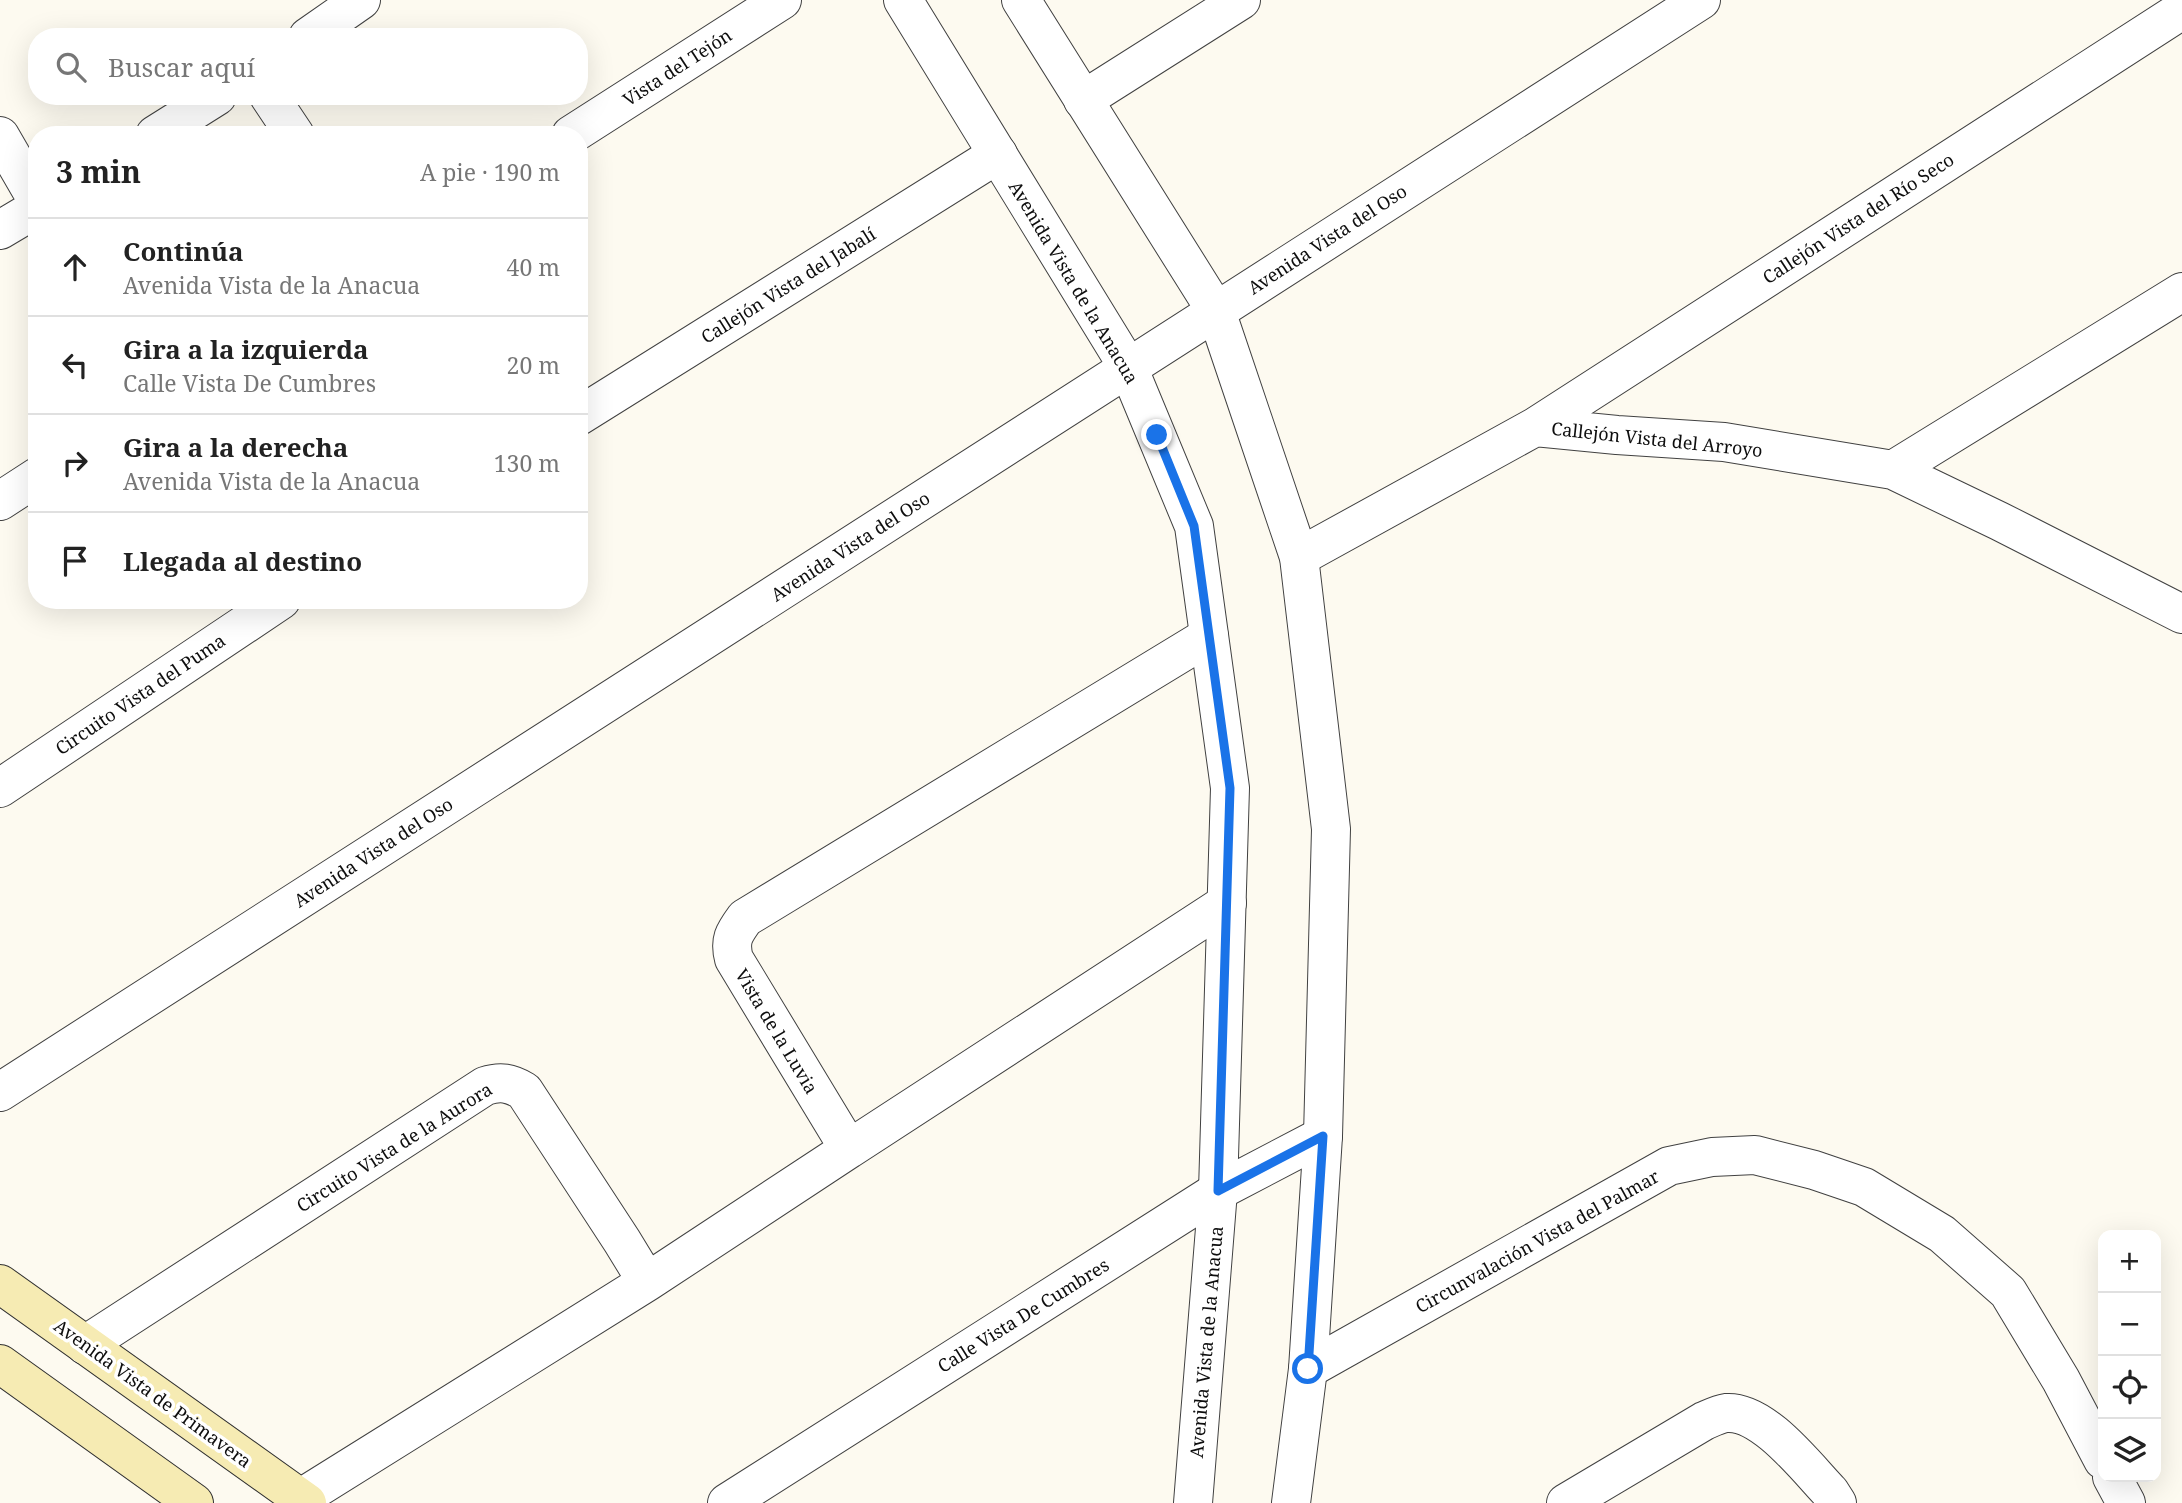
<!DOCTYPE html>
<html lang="es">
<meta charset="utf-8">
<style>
:root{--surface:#fff;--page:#f2f2f2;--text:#222;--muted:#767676;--line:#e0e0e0}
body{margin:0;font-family:"Noto Serif",serif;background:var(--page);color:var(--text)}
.controls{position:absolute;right:21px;bottom:21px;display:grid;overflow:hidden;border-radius:14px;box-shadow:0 7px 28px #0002}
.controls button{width:63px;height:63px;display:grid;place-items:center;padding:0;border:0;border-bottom:2px solid var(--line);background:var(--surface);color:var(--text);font:35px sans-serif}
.stop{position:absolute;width:21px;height:21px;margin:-16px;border:5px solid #1a73e8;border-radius:50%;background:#fff}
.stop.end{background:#1a73e8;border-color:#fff;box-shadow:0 2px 7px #0008}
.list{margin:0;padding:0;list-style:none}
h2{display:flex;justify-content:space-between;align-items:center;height:91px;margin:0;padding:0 28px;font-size:30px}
h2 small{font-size:23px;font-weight:400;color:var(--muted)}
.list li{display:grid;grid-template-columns:46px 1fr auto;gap:21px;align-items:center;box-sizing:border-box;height:98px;padding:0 28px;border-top:2px solid var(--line)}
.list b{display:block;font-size:26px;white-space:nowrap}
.list p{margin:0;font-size:23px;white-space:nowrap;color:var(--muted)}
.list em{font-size:23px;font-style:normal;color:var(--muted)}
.icon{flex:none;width:38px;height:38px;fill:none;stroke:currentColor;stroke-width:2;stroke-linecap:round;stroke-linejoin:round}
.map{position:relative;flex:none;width:2182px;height:1503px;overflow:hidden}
.search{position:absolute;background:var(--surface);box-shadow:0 7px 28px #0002;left:28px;top:28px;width:560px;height:77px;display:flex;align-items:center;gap:18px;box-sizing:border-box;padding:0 24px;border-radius:28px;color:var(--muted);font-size:26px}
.panel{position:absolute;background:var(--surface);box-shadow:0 7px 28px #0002;left:28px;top:126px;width:560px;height:483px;border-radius:28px}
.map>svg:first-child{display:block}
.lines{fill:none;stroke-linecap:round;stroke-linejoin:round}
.minor-casing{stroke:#414141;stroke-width:40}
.tertiary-casing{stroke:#414141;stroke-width:40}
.secondary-casing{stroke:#303030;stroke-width:40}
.minor{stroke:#fff;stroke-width:38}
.tertiary{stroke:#fff;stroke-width:38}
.secondary{stroke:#f6ebb3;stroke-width:38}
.route{stroke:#1a73e8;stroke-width:9}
.labels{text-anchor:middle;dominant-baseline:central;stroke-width:7;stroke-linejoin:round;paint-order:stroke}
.street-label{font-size:18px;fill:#0e0e0e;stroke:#fff}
</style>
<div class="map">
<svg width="2182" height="1503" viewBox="0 0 2182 1503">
<rect width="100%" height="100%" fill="#fdfaf0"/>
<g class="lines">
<defs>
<path id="minor" d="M308,37L361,0
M269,96L295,135
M1083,100L1241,0
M155,135L217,96
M571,135L782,0
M0,136L37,200
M0,230L37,208
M579,416L998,154
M1535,427L2182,10
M1893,470L2182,292
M0,501L37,477
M1299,557L1535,427L1617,435L1724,442L1893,470L1999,521L2182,614
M1209,636L745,918C734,933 729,940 734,959L849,1149L1227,903
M0,788L281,600
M0,1092L1701,0
M647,1282L849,1149
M85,1345L485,1086C501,1081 510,1083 524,1091L622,1241L647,1282L301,1498
M1308,1369L1669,1166L1712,1157L1755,1155L1814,1170L1864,1187L1942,1234L2008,1292L2061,1380L2103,1460
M2112,1477L2126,1503
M727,1503L1218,1191L1323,1136
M1566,1503L1704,1421C1711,1418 1719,1414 1726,1413C1763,1410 1806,1467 1830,1492L1837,1503"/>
<path id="tertiary" d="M903,0L1128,367L1194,526L1230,788L1218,1191L1193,1503
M1021,0L1216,311L1299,557L1331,829L1323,1136L1308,1369L1291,1503"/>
<path id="secondary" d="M0,1284L307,1503
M0,1364L194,1503"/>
</defs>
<use href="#minor" class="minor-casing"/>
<use href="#tertiary" class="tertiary-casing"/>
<use href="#secondary" class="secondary-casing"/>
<use href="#minor" class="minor"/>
<use href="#tertiary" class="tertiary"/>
<use href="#secondary" class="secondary"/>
</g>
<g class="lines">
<path class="route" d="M1157,435L1194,526L1230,788L1218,1191L1323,1136L1308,1369"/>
</g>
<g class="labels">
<g class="street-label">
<text transform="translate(677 67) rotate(-33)">Vista del Tejón</text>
<text transform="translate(1858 218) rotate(-33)">Callejón Vista del Río Seco</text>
<text transform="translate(1327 239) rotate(-33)">Avenida Vista del Oso</text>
<text transform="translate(1074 282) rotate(59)">Avenida Vista de la Anacua</text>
<text transform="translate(788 285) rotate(-32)">Callejón Vista del Jabalí</text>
<text transform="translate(1657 439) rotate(6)">Callejón Vista del Arroyo</text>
<text transform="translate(850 546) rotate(-33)">Avenida Vista del Oso</text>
<text transform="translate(140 694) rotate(-34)">Circuito Vista del Puma</text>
<text transform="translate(373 852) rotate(-33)">Avenida Vista del Oso</text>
<text transform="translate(777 1031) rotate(59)">Vista de la Luvia</text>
<text transform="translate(394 1147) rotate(-32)">Circuito Vista de la Aurora</text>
<text transform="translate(1537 1241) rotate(-29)">Circunvalación Vista del Palmar</text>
<text transform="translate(1023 1315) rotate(-32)">Calle Vista De Cumbres</text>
<text transform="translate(1206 1342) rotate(-85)">Avenida Vista de la Anacua</text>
<text transform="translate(153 1393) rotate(36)">Avenida Vista de Primavera</text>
</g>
</g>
</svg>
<div class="controls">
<button>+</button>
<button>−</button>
<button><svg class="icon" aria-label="locate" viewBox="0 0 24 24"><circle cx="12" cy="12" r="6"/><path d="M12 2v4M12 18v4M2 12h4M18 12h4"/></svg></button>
<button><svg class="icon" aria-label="layers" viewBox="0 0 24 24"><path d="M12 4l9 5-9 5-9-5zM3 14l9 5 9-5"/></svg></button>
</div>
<div class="stop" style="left:1308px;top:1369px"></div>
<div class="stop end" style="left:1157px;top:435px"></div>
<div class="search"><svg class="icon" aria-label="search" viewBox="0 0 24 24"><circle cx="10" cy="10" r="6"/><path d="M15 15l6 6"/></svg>Buscar aquí</div>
<section class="panel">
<h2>3 min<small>A pie · 190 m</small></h2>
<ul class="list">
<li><svg class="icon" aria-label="ahead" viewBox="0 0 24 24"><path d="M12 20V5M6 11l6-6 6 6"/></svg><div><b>Continúa</b><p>Avenida Vista de la Anacua</p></div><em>40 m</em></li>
<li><svg class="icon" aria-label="left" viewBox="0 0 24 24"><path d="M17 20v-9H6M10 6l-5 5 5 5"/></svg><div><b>Gira a la izquierda</b><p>Calle Vista De Cumbres</p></div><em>20 m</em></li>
<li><svg class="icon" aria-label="right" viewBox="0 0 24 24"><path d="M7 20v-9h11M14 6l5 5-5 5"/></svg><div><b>Gira a la derecha</b><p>Avenida Vista de la Anacua</p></div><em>130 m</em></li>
<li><svg class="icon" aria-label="arrive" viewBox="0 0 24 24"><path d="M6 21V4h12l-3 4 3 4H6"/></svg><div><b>Llegada al destino</b></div></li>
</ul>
</section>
</div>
